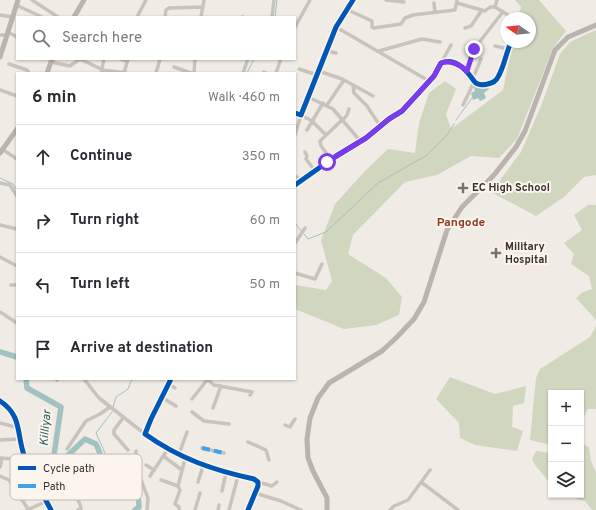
<!DOCTYPE html>
<meta charset="utf-8">
<style>
:root{--surface:#fff;--page:#f2f2f3;--text:#2b2b33;--muted:#7c7c81;--line:#e1e1e2}
body{margin:0;font-family:Overpass,sans-serif;background:var(--page);color:var(--text)}
.controls{position:absolute;right:12px;bottom:12px;display:grid;overflow:hidden;border-radius:0px;box-shadow:0 1px 3px #0004}
.controls button{width:36px;height:36px;display:grid;place-items:center;padding:0;border:0;border-bottom:1px solid var(--line);background:var(--surface);color:var(--text);font:20px sans-serif}
.compass{position:absolute;left:500px;top:12px;width:36px;height:36px;border-radius:50%;background:var(--surface);box-shadow:0 1px 3px #0004;rotate:284deg}
.stop{position:absolute;width:12px;height:12px;margin:-9px;border:3px solid #7c3aed;border-radius:50%;background:#fff}
.stop.end{background:#7c3aed;border-color:#fff;box-shadow:0 1px 4px #0008}
.list{margin:0;padding:0;list-style:none}
h2{display:flex;justify-content:space-between;align-items:center;height:52px;margin:0;padding:0 16px;font-size:17px}
h2 small{font-size:13px;font-weight:400;color:var(--muted)}
.list li{display:grid;grid-template-columns:26px 1fr auto;gap:12px;align-items:center;box-sizing:border-box;height:64px;padding:0 16px;border-top:1px solid var(--line)}
.list b{display:block;font-size:15px;white-space:nowrap}
.list em{font-size:13px;font-style:normal;color:var(--muted)}
.icon{flex:none;width:22px;height:22px;fill:none;stroke:currentColor;stroke-width:2;stroke-linecap:round;stroke-linejoin:round}
.map{position:relative;flex:none;width:596px;height:510px;overflow:hidden}
.search{position:absolute;background:var(--surface);box-shadow:0 1px 3px #0004;left:16px;top:16px;width:280px;height:44px;display:flex;align-items:center;gap:10px;box-sizing:border-box;padding:0 14px;border-radius:0px;color:var(--muted);font-size:15px}
.panel{position:absolute;background:var(--surface);box-shadow:0 1px 3px #0004;left:16px;top:72px;width:280px;height:308px;border-radius:0px}
.map>svg:first-child{display:block}
.green{fill:#d1d6bf}
.water{fill:#a1c2c1}
.lines{fill:none;stroke-linecap:round;stroke-linejoin:round}
.stream{stroke:#a1c2c1;stroke-width:1}
.river{stroke:#a1c2c1;stroke-width:5.5}
.street{stroke:#c9c3be;stroke-width:3.5}
.secondary{stroke:#bab3ae;stroke-width:5}
.quiet{stroke:#3fa3eb;stroke-width:4;stroke-dasharray:8 4;stroke-linecap:butt}
.cycleway-casing{stroke:#fbf5ee;stroke-width:8}
.cycleway{stroke:#0057b8;stroke-width:5}
.route{stroke:#7c3aed;stroke-width:5}
.poi-dot{fill:#7a716c;stroke:#fbf5ee;stroke-width:1.5}
.labels{text-anchor:middle;dominant-baseline:central;stroke-width:4;stroke-linejoin:round;paint-order:stroke}
.poi-label{font-size:11px;font-weight:bold;fill:#3b302b;stroke:#fbf5ee;text-anchor:start}
.neighbourhood-label{font-size:12px;font-weight:bold;fill:#8c3b22;stroke:#fbf5ee}
.water-label{font-size:12px;font-style:italic;fill:#1f5a5e;stroke:#fbf5ee}
.key{fill:#fbf5ee;stroke:#c1bab4;stroke-width:1}
.key-label{font-size:11px;fill:#3b302b}
</style>
<div class="map">
<svg width="596" height="510" viewBox="0 0 596 510">
<rect width="100%" height="100%" fill="#f0ebe5"/>
<path class="green" d="M515,0H539L566,31L553,48L517,139L499,158L471,156L437,175L405,182L353,235L348,254L386,278L402,297L399,315L376,325L344,329L295,309V285L326,290L332,281L321,240L335,204L366,170L388,149L415,153L419,123L429,93L445,81L456,89L446,114L451,129L503,90L513,42H530V18H518L521,7Z
M596,30V175L584,177L564,197L536,216L491,192L521,152L541,106L560,54L570,42Z
M588,205H596V320L576,298L583,292L592,289L589,276L571,264L574,254L564,243L582,230L574,215Z
M596,326V409H588L581,421V393H551V445L530,440L536,378L540,369L590,337Z
M450,377L495,394L526,386L524,403L513,406L512,427L523,431L517,451L475,445L460,438L459,423L436,399Z
M581,443L589,447L591,461L596,472V510H592L585,501L563,495H581Z
M536,451L551,453V487C549,478 537,471 532,459Z"/>
<path class="water" d="M481,84L483,87L486,85L489,89L484,93L486,98L480,101L478,98L473,100L471,93L475,91L473,86Z"/>
<g class="lines">
<path class="stream" d="M275,17L277,0
M247,73L254,59
M456,120L472,98
M0,178L13,184L17,190
M295,223L301,231
M304,234L308,239L326,232L378,183L427,155L447,135L454,124
M113,407L116,397L128,389L132,379
M108,472V460L96,433L112,412"/>
<path class="river" d="M0,352L17,357
M26,379L27,388L61,407L54,455L62,461L85,439L96,444C100,453 103,463 108,471C117,485 139,478 139,507L135,510"/>
<path class="street" d="M32,0L58,17
M386,0L404,2
M497,0L495,7L513,18
M434,3L435,12
M457,3L485,11L490,7H495
M16,5L42,17
M348,10L372,21V27L374,28L401,24L405,18L413,15L455,10L457,0
M0,15L13,17
M137,17L146,0
M165,17L166,10L169,8L203,7
M201,17L204,0
M242,17H243
M272,17L274,0
M295,27L310,0
M336,27L429,81
M465,28L471,26L482,10
M8,32L17,37
M0,35H7
M495,46L504,48L507,51
M327,51L336,53
M379,51L422,39L440,42
M121,59L127,61
M51,62L70,66L80,59L103,70L126,73
M441,63L451,45
M9,64L27,70L29,73
M174,67L191,73
M299,69L317,75
M319,71L342,79
M467,71L474,49L502,13
M264,72L266,73
M101,73L104,59
M124,73L128,59
M156,73L160,59
M194,73L195,59
M243,73L248,59
M276,73L281,59
M473,78L481,59
M353,85L354,93L367,106L380,126
M0,90L17,96
M308,97L333,109L361,142
M327,105L344,80L373,96
M463,105L474,82
M295,113L301,115L336,27L353,0
M342,121L347,115L349,109
M307,130L323,103
M295,135L301,115L312,121L326,135
M2,149L17,159
M305,152L307,156L306,159L315,171
M331,159L321,146L320,141L342,120
M295,176L302,181
M0,183L10,185L17,196
M295,185L336,156L366,138L389,119L402,111L434,76L441,63C456,57 467,71 474,81C479,88 495,84 498,77C504,67 506,53 511,42
M0,225L17,229
M295,243L305,228
M0,257L17,266
M295,273L315,279L322,264
M11,285H17
M0,312L17,323
M84,379L99,398L145,434
M171,379L151,419L145,434C180,459 213,470 254,479L258,482V486L248,510
M57,380L58,379
M208,380L214,385L252,392L250,395
M169,384L175,388
M163,398L176,406
M192,399L207,380
M213,408L221,386
M192,412L204,421L229,424
M123,418L114,430V434L128,450
M0,423L19,428
M285,425L290,427L295,419
M0,440L19,439
M248,442L266,450L269,460
M202,448L224,453
M67,449L86,421L100,414L110,407
M136,451L135,464L148,498L147,510
M179,454L187,432
M163,456L182,470
M0,458L13,459L24,457
M146,465L154,470
M0,467L2,458
M0,476L9,480L28,509
M150,476L168,449
M161,480L178,486
M36,481L58,474
M198,482L203,466
M258,482L272,486L277,482
M421,482L458,510
M222,491L226,473
M255,493L281,501L301,510
M27,510L47,501
M78,510L81,509C81,499 70,494 70,483L83,466
M179,510V507L175,504L180,490L178,486L185,459
M195,510L200,493
M218,510L219,505
M229,510L238,476
M390,510L394,506L408,500L430,470"/>
<path class="secondary" d="M74,17L84,0
M0,57L18,0
M47,73L52,59
M0,153L17,129
M0,401C23,416 16,435 25,458C32,476 42,493 51,510
M327,510V498L313,471L308,458L307,439L310,418L318,398L329,383L382,351L396,338L414,319L424,302L447,230L462,207L494,175L516,147L525,131L555,50L568,37L596,25"/>
<path class="quiet" d="M202,448L224,453
M36,481L58,474"/>
<defs>
<path id="cycleway" d="M295,113L301,115L336,27L353,0
M295,185L336,156L366,138L389,119L402,111L434,76L441,63C456,57 467,71 474,81C479,88 495,84 498,77C504,67 506,53 511,42
M171,379L151,419L145,434C180,459 213,470 254,479L258,482V486L248,510
M0,401C23,416 16,435 25,458C32,476 42,493 51,510"/>
</defs>
<use href="#cycleway" class="cycleway-casing"/>
<use href="#cycleway" class="cycleway"/>
</g>
<g class="lines">
<path class="route" d="M327,162L366,138L389,119L402,111L434,76L441,63C450,60 461,65 467,71L474,49"/>
</g>
<g class="poi-dot">
<path d="M461 182h4v4h4v4h-4v4h-4v-4h-4v-4h4z"/>
<path d="M494 247h4v4h4v4h-4v4h-4v-4h-4v-4h4z"/>
</g>
<g class="labels">
<g class="poi-label">
<text x="472" y="188">EC High School</text>
<text x="505" y="247">Military<tspan x="505" dy="13">Hospital</tspan></text>
</g>
<g class="neighbourhood-label">
<text x="461" y="223">Pangode</text>
</g>
<g class="water-label">
<text transform="translate(46 428) rotate(-85)">Killiyar</text>
</g>
</g>
<rect x="10" y="454" width="132" height="46" rx="6" class="key"/>
<rect x="18" y="466" width="18" height="4" fill="#0057b8"/>
<rect x="18" y="484" width="18" height="4" fill="#3fa3eb"/>
<g class="key-label">
<text x="43" y="472">Cycle path</text>
<text x="43" y="490">Path</text>
</g>
</svg>
<div class="controls">
<button>+</button>
<button>−</button>
<button><svg class="icon" aria-label="layers" viewBox="0 0 24 24"><path d="M12 4l9 5-9 5-9-5zM3 14l9 5 9-5"/></svg></button>
</div>
<svg class="compass" viewBox="-18 -18 36 36"><path d="M0-13l5 13h-10z" fill="#e53935"/><path d="M0 13l5-13h-10z" fill="#7c7c81"/></svg>
<div class="stop" style="left:327px;top:162px"></div>
<div class="stop end" style="left:474px;top:49px"></div>
<div class="search"><svg class="icon" aria-label="search" viewBox="0 0 24 24"><circle cx="10" cy="10" r="6"/><path d="M15 15l6 6"/></svg>Search here</div>
<section class="panel">
<h2>6 min<small>Walk · 460 m</small></h2>
<ul class="list">
<li><svg class="icon" aria-label="ahead" viewBox="0 0 24 24"><path d="M12 20V5M6 11l6-6 6 6"/></svg><div><b>Continue</b></div><em>350 m</em></li>
<li><svg class="icon" aria-label="right" viewBox="0 0 24 24"><path d="M7 20v-9h11M14 6l5 5-5 5"/></svg><div><b>Turn right</b></div><em>60 m</em></li>
<li><svg class="icon" aria-label="left" viewBox="0 0 24 24"><path d="M17 20v-9H6M10 6l-5 5 5 5"/></svg><div><b>Turn left</b></div><em>50 m</em></li>
<li><svg class="icon" aria-label="arrive" viewBox="0 0 24 24"><path d="M6 21V4h12l-3 4 3 4H6"/></svg><div><b>Arrive at destination</b></div></li>
</ul>
</section>
</div>
